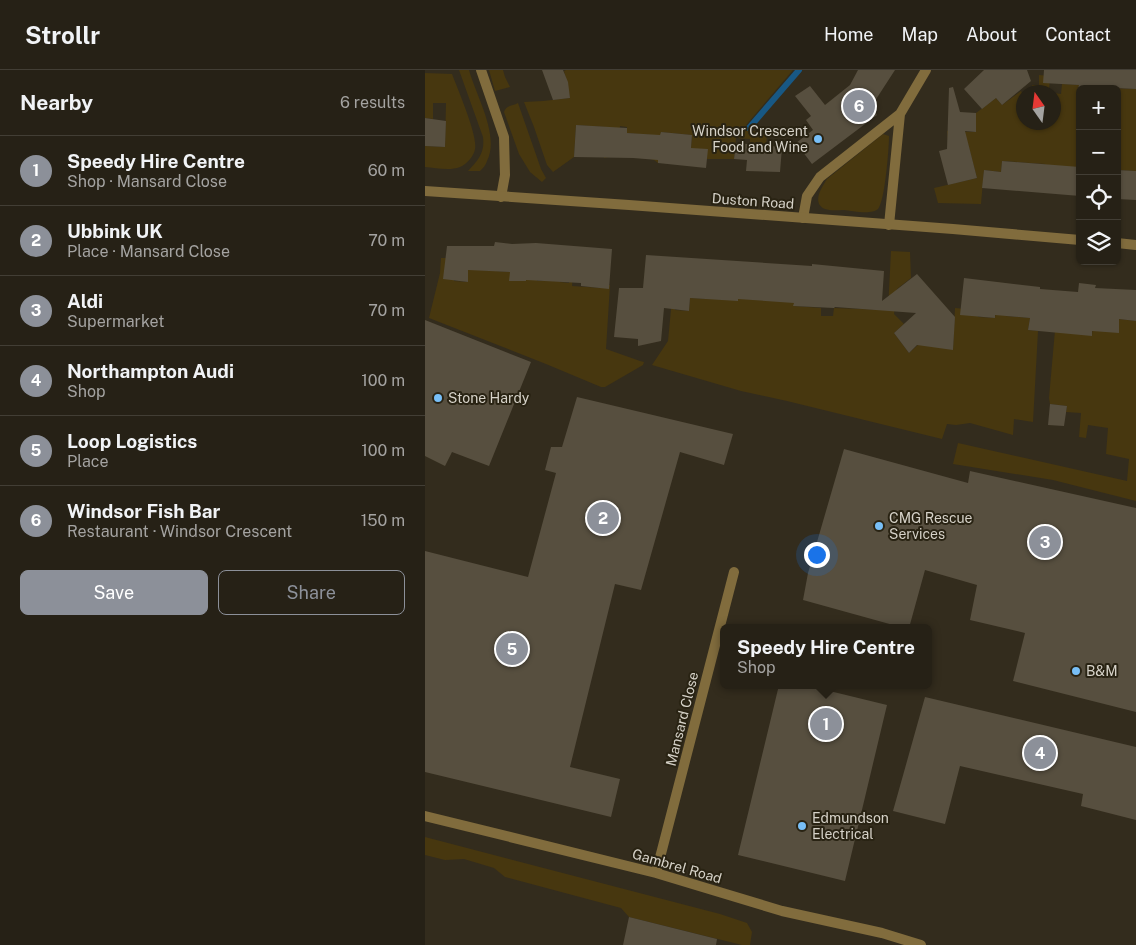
<!DOCTYPE html>
<meta charset="utf-8">
<style>
:root{--surface:#262116;--page:#322e23;--text:#f1f3f6;--muted:#a4a3a1;--line:#423e35;--accent:#8c9099}
body{margin:0;font-family:"Public Sans",sans-serif;background:var(--page);color:var(--text)}
.controls{position:absolute;right:15px;top:15px;display:grid;overflow:hidden;border-radius:8px;box-shadow:0 1px 4px #0004}
.controls button{width:45px;height:45px;display:grid;place-items:center;padding:0;border:0;border-bottom:1px solid var(--line);background:var(--surface);color:var(--text);font:25px sans-serif}
.compass{position:absolute;left:591px;top:15px;width:45px;height:45px;border-radius:50%;background:var(--surface);box-shadow:0 1px 4px #0004;rotate:346deg}
.you{position:absolute;left:391px;top:484px;width:18px;height:18px;margin:-12px;border:4px solid #fff;border-radius:50%;background:#1a73e8;box-shadow:0 0 0 8px #1a73e833}
.badge{display:grid;place-items:center;width:32px;height:32px;border-radius:50%;background:var(--accent);color:#fff;font-size:16px;font-weight:700}
.pin{position:absolute;translate:-50% -50%;border:2px solid #fff;box-shadow:0 1px 5px #0006}
.popup{position:absolute;left:295px;top:554px;width:212px;height:65px;box-sizing:border-box;display:grid;place-content:center;border-radius:8px;background:var(--surface);filter:drop-shadow(0 1px 4px #0005);font-size:16px;white-space:nowrap;color:var(--muted)}
.popup b{font-size:19px;color:var(--text)}
.popup::after{content:'';position:absolute;left:50%;top:100%;margin-left:-10px;border:10px solid transparent;border-top-color:var(--surface)}
.list{margin:0;padding:0;list-style:none}
h2{display:flex;justify-content:space-between;align-items:center;height:65px;margin:0;padding:0 20px;font-size:21px}
h2 small{font-size:16px;font-weight:400;color:var(--muted)}
.list li{display:grid;grid-template-columns:32px 1fr auto;gap:15px;align-items:center;box-sizing:border-box;height:70px;padding:0 20px;border-top:1px solid var(--line)}
.list b{display:block;font-size:19px;white-space:nowrap}
.list p{margin:0;font-size:16px;white-space:nowrap;color:var(--muted)}
.list em{font-size:16px;font-style:normal;color:var(--muted)}
.actions{display:flex;gap:10px;padding:15px 20px}
.actions a{flex:1;padding:11px 0;border:1px solid var(--accent);border-radius:8px;text-align:center;font-size:18px;color:var(--accent)}
.actions .main{background:var(--accent);color:#fff}
.icon{flex:none;width:28px;height:28px;fill:none;stroke:currentColor;stroke-width:2;stroke-linecap:round;stroke-linejoin:round}
.map{position:relative;flex:none;width:711px;height:875px;overflow:hidden}
header{display:flex;align-items:center;gap:30px;box-sizing:border-box;height:70px;padding:0 25px;background:var(--surface);border-bottom:1px solid var(--line)}
header strong{font-size:24px}
nav{display:flex;gap:28px;margin-inline-start:auto;font-size:18px}
main{display:flex}
aside{flex:1;background:var(--surface)}
.map>svg:first-child{display:block}
.green{fill:#47370f}
.lines{fill:none;stroke-linecap:round;stroke-linejoin:round}
.stream{stroke:#185884;stroke-width:6}
.building{fill:#574f3f}
.minor{stroke:#816c3d;stroke-width:10}
.tertiary{stroke:#816c3d;stroke-width:10}
.poi-dot{fill:#78bff7;stroke:#292313;stroke-width:2}
.labels{text-anchor:middle;dominant-baseline:central;stroke-width:4;stroke-linejoin:round;paint-order:stroke}
.poi-label{font-size:14px;fill:#d6d2c8;stroke:#292313;text-anchor:start}
.street-label{font-size:14px;fill:#d6d2c8;stroke:#292313}
</style>
<header>
<strong>Strollr</strong>
<nav><a>Home</a><a>Map</a><a>About</a><a>Contact</a></nav>
</header>
<main>
<aside>
<h2>Nearby<small>6 results</small></h2>
<ul class="list">
<li><span class="badge">1</span><div><b>Speedy Hire Centre</b><p>Shop · Mansard Close</p></div><em>60 m</em></li>
<li><span class="badge">2</span><div><b>Ubbink UK</b><p>Place · Mansard Close</p></div><em>70 m</em></li>
<li><span class="badge">3</span><div><b>Aldi</b><p>Supermarket</p></div><em>70 m</em></li>
<li><span class="badge">4</span><div><b>Northampton Audi</b><p>Shop</p></div><em>100 m</em></li>
<li><span class="badge">5</span><div><b>Loop Logistics</b><p>Place</p></div><em>100 m</em></li>
<li><span class="badge">6</span><div><b>Windsor Fish Bar</b><p>Restaurant · Windsor Crescent</p></div><em>150 m</em></li>
</ul>
<div class="actions"><a class="main">Save</a><a>Share</a></div>
</aside>
<div class="map">
<svg width="711" height="875" viewBox="0 0 711 875">
<rect width="100%" height="100%" fill="#332c1d"/>
<path class="green" d="M34,0H44C51,26 75,65 62,91C61,95 58,98 55,101H43C53,90 60,83 58,67Z
M64,0H78L80,7L85,17L70,21Z
M141,0H368L321,55L328,61L342,65L341,76L325,75V69L311,68L309,89H282L266,78L267,65L236,62L233,93L229,90L225,89L226,65L202,63V57L195,56L192,87H183L179,88L180,57L151,55L149,87L128,102L122,95L109,57L99,32L118,31L145,28L141,9L139,1Z
M0,3L27,4C33,20 53,66 50,79C49,86 42,94 35,97C25,101 11,98 0,97V76L20,77L21,33H8V49L0,48Z
M614,5L625,6L624,22H609L607,15H614Z
M637,14L654,15L653,27H655V97L619,107L620,94L577,91L576,102L559,100L556,134L513,133L509,118L552,108L543,74L524,78L522,61L551,62V43L571,28L577,35L596,21L598,25V52H628L629,23L636,24Z
M683,18L711,19V101L692,100V19H683Z
M93,33L116,99L121,108L117,112L105,102L94,84L79,42C81,35 88,36 93,33Z
M458,64L464,66C464,78 460,131 453,139C447,145 427,141 419,140C414,140 405,141 400,139C386,133 397,117 402,109Z
M466,181L485,182L486,208L472,219L469,244L479,254L469,263L484,283L514,256L528,280L530,238L552,240L553,247L570,248L573,212L578,214H582L581,246L605,248L603,260L613,261L608,352L589,349L588,365L545,353L531,355L522,354L517,369L362,331L316,321L227,295L243,271L249,208L250,240L264,241L265,228L284,229L285,221L314,209L370,222L369,236L396,238V246H408L409,238L463,240Z
M16,188H21L30,197L29,211L42,212L43,199L85,202V211H101L102,194L113,196L112,211H121L136,203L135,212L144,213V190L149,191L147,216L176,218V214L185,215L181,279L215,291L219,292L218,295L180,317H176L121,294L4,248L15,203Z
M670,218L694,263V249L711,251V431L628,410L528,394L533,373L702,411L704,389L681,384L683,358L663,355L661,368L654,367L656,343L641,342L642,336L625,334L624,328L631,249L667,266Z
M0,767L295,844L322,853L327,862L325,875H317L204,847L196,838L80,807L69,798L39,789L20,790L0,785Z"/>
<g class="lines">
<path class="stream" d="M324,58L374,0"/>
</g>
<path class="building" d="M117,0H138L143,12L145,28L128,30Z
M433,0H470L446,37L452,45L387,94L371,73L388,60L381,50L386,46L370,26L385,16L400,35L425,15Z
M559,0H602L606,11L577,35L571,28L557,39L539,19Z
M619,0H711V19L669,17V19H653L654,15L618,13Z
M528,17L535,42L551,43V62L540,61L552,108L523,115L514,81L522,79L524,18Z
M0,48L21,51L20,77L0,76Z
M151,55L202,58V63L235,65L236,62L267,65L266,78L283,79L281,98L233,93V90L208,88L149,87Z
M311,73L357,77L355,102L321,101L322,90L309,89Z
M577,91L655,97V126L557,118L559,100L576,102Z
M692,100L711,101V130L692,129Z
M70,172L87,174L111,173L187,179L184,219L156,216V213L101,210V211H84L85,202L43,200V212L18,209L22,176H69Z
M221,185L387,196V194L459,201L457,231L492,204L530,247L528,280L492,275L484,283L469,263L491,243L410,237L409,238L368,236L369,233L313,229V231L265,228L264,241L239,238L236,271L213,276V269L189,267L194,218H218Z
M539,208L615,217V219L653,222L654,213L671,215L670,218L711,220V251L694,249V263L667,261V266L603,260L605,248L570,245V248L535,245Z
M0,250L106,292L64,396L27,382L20,396L0,386Z
M152,327L308,364L299,395L255,382L216,520L190,514L145,697L195,709L186,747L0,702V481L103,507L131,403L120,400L126,377H137Z
M625,334L642,336L639,356L623,355Z
M419,379L543,413L545,401L711,438V642L588,611L600,563L545,550L552,515L500,500L484,558H479L378,530L383,503Z
M354,615H380L462,635L420,811L313,785Z
M500,627L711,677V750L656,736L658,724L535,696L520,754L468,741Z
M204,847L292,869L291,875H198Z"/>
<g class="lines">
<path class="minor" d="M56,0L79,67L80,105L76,127
M378,148L382,126L395,107L475,44
M464,155L475,44L501,0
M0,746L231,803L357,841L457,863L496,875
M231,803L309,502"/>
<path class="tertiary" d="M0,121L204,135L528,159L655,170
M692,173L711,175"/>
</g>
<g class="poi-dot">
<circle cx="393" cy="69" r="5"/>
<circle cx="13" cy="328" r="5"/>
<circle cx="454" cy="456" r="5"/>
<circle cx="651" cy="601" r="5"/>
<circle cx="377" cy="756" r="5"/>
</g>
<g class="labels">
<g class="poi-label">
<text x="383" y="61" text-anchor="end">Windsor Crescent<tspan x="383" dy="16">Food and Wine</tspan></text>
<text x="23" y="328">Stone Hardy</text>
<text x="464" y="448">CMG Rescue<tspan x="464" dy="16">Services</tspan></text>
<text x="661" y="601">B&amp;M</text>
<text x="387" y="748">Edmundson<tspan x="387" dy="16">Electrical</tspan></text>
</g>
<g class="street-label">
<text transform="translate(328 131) rotate(4)">Duston Road</text>
<text transform="translate(257 649) rotate(-76)">Mansard Close</text>
<text transform="translate(252 796) rotate(16)">Gambrel Road</text>
</g>
</g>
</svg>
<div class="controls">
<button>+</button>
<button>−</button>
<button><svg class="icon" aria-label="locate" viewBox="0 0 24 24"><circle cx="12" cy="12" r="6"/><path d="M12 2v4M12 18v4M2 12h4M18 12h4"/></svg></button>
<button><svg class="icon" aria-label="layers" viewBox="0 0 24 24"><path d="M12 4l9 5-9 5-9-5zM3 14l9 5 9-5"/></svg></button>
</div>
<svg class="compass" viewBox="-18 -18 36 36"><path d="M0-13l5 13h-10z" fill="#e53935"/><path d="M0 13l5-13h-10z" fill="#a4a3a1"/></svg>
<div class="you"></div>
<div class="pin badge" style="left:401px;top:654px">1</div>
<div class="popup"><b>Speedy Hire Centre</b>Shop</div>
<div class="pin badge" style="left:178px;top:448px">2</div>
<div class="pin badge" style="left:620px;top:472px">3</div>
<div class="pin badge" style="left:615px;top:683px">4</div>
<div class="pin badge" style="left:87px;top:579px">5</div>
<div class="pin badge" style="left:434px;top:36px">6</div>
</div>
</main>
